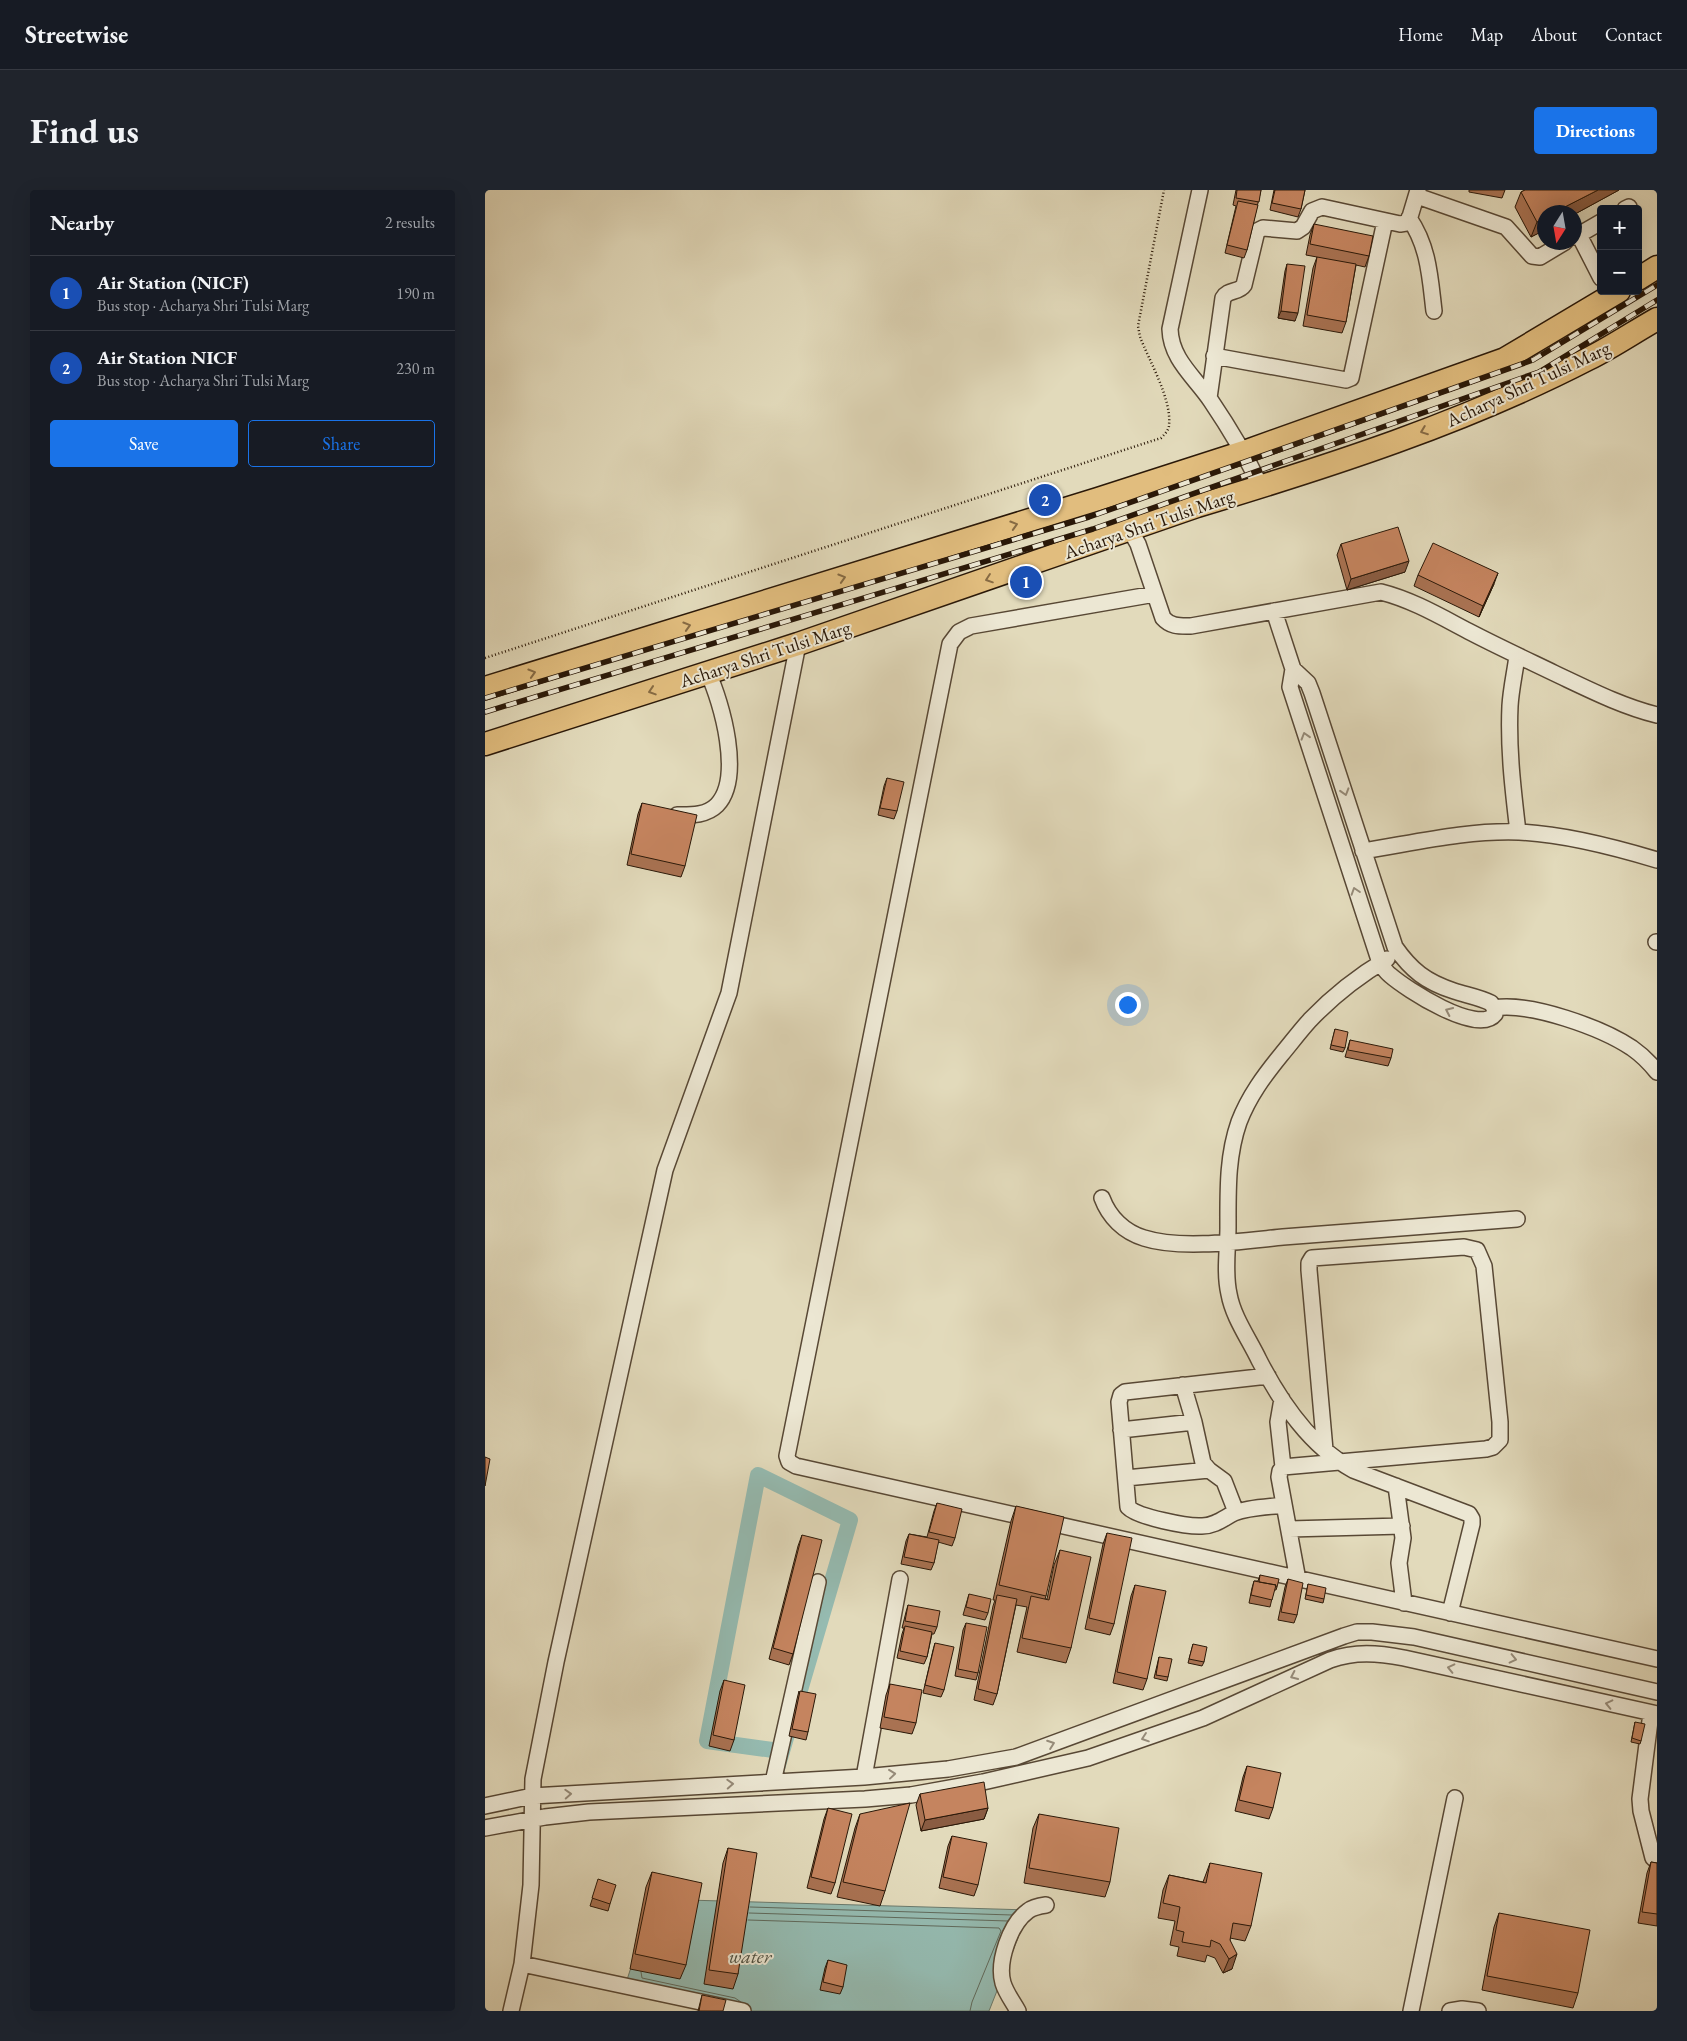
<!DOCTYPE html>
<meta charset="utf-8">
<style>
:root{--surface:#171b24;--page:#20242c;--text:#f1f3f6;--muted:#9ea1a6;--line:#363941;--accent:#1a73e8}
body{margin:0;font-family:"EB Garamond",serif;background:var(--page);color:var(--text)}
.controls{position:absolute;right:15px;top:15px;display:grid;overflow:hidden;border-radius:5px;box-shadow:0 5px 20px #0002}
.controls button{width:45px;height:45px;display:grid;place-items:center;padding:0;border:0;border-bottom:1px solid var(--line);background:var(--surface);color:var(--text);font:25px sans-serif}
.compass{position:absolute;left:1052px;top:15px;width:45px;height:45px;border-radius:50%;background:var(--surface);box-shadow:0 5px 20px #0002;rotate:191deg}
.you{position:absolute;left:642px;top:814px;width:18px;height:18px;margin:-12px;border:4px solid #fff;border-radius:50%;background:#1a73e8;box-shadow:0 0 0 8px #1a73e833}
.badge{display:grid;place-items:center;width:32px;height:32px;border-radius:50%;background:var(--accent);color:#fff;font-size:16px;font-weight:700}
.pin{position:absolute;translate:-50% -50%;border:2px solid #fff;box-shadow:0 1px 5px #0006}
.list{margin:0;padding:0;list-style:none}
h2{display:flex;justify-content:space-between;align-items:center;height:65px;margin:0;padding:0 20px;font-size:21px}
h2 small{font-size:16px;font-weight:400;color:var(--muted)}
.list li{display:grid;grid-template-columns:32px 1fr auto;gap:15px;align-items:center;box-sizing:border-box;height:75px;padding:0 20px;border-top:1px solid var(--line)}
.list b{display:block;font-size:19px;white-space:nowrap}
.list p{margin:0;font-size:16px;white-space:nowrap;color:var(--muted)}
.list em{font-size:16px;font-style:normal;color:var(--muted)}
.actions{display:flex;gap:10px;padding:15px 20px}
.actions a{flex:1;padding:11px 0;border:1px solid var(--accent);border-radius:5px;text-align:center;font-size:18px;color:var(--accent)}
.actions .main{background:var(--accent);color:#fff}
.map{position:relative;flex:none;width:1172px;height:1821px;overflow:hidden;border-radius:5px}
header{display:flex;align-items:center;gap:30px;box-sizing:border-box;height:70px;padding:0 25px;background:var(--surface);border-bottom:1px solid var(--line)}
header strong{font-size:24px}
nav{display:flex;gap:28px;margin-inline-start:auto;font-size:18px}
.intro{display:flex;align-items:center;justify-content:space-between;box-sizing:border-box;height:120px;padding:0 30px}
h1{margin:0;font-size:35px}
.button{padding:12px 22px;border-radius:5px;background:var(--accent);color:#fff;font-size:18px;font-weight:700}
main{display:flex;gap:30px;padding:0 30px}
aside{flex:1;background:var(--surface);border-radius:5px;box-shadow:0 5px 20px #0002}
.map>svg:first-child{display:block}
.water{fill:#95bbb1;stroke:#6a7a6d}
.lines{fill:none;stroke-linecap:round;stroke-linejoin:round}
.shore{stroke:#606a5c;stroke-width:1}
.canal{stroke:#95bbb1;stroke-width:16}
.minor-casing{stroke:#584835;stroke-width:18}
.highway-casing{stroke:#2a1808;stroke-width:25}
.path{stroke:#2a1808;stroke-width:2.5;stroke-dasharray:1 2.5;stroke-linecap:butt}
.minor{stroke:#ece7d3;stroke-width:15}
.highway{stroke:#e1bd7e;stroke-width:22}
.rail-casing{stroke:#2a1808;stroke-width:5.5}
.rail{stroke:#ece7d3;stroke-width:4;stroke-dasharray:11;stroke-linecap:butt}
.wall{fill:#a97252;stroke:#2a1808}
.shaded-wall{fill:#8a5c42;stroke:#2a1808}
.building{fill:#c5845f;stroke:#2a1808}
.oneway{stroke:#866a43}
.oneway2{stroke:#958a78}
.labels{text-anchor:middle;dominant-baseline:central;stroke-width:4;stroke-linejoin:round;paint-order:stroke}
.street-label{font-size:19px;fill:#2a1808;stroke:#ece7d3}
.water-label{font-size:20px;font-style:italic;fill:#4f5143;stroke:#ece7d3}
</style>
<header>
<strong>Streetwise</strong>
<nav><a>Home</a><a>Map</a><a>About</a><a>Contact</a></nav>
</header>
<div class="intro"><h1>Find us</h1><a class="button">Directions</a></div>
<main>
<aside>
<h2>Nearby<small>2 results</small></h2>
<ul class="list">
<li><span class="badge" style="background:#1a4fb4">1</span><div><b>Air Station (NICF)</b><p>Bus stop · Acharya Shri Tulsi Marg</p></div><em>190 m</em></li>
<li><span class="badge" style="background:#1a4fb4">2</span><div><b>Air Station NICF</b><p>Bus stop · Acharya Shri Tulsi Marg</p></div><em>230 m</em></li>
</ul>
<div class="actions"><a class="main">Save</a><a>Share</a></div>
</aside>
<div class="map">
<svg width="1172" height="1821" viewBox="0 0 1172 1821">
<rect width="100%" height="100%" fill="#e2dabb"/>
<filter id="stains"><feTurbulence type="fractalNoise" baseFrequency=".004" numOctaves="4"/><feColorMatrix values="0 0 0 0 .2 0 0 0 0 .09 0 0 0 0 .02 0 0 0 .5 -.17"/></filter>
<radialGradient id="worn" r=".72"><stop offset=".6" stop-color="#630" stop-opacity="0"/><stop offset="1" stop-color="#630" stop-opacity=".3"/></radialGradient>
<path class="water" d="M168,1709L544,1720L504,1821H258L140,1796Z"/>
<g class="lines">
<path class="shore" d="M265,1717L527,1725
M264,1723L523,1731
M263,1730L514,1738L516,1741L487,1812L485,1821
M156,1782L157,1788L250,1808L256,1812"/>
<path class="canal" d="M273,1285L365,1330L288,1592L295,1561L222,1551Z"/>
<defs>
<path id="minor" d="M715,0L685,139C686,170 710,187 726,211C745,239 761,266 776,297
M932,6L1021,37L1047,66L1055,67L1080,52
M1140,19L1144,17
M924,28C944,57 945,88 949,121
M1094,45L1116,88
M1090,47L1116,32
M729,166L861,190L866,188L900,31
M724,208L738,108C743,99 754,103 759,95L772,41L778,38L812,41L818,37L827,21L837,17L915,34L921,33L924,30L933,0
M645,340L653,354L678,428C686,437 695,436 706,436L896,402C928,410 958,428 987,443C1014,457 1042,470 1069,483C1103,499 1136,516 1172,525
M670,404L486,436L474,442L465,454L302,1266L304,1272L311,1276L1172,1469
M789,421L808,479L805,497L895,773C898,777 901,782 905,785C921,799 993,846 1010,824L1009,818L1006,813C994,807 981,805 969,801C941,792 926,780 910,757L827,503L823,493L808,479
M1032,466C1030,482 1026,499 1025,516C1023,558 1028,600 1033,642
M192,625C205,625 221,626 232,615C258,588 237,513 223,483
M878,661C929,653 982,640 1034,642C1078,644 1129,657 1172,670
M1171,752H1172
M902,769C875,785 847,807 825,830C815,841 806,853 796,865C779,886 764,906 754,932C742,966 743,1001 743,1037C743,1059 739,1082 744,1104C748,1127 764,1149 774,1170C796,1213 825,1256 868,1280L984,1324L987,1329V1334L965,1423
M1009,818C1046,812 1117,838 1147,858C1157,865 1165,873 1172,882
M617,1008C624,1027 639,1042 659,1048C696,1060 758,1051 798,1047C876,1041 954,1035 1032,1029
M783,1186L640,1202L636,1205L634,1212L643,1317C652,1327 703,1337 717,1336C730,1336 739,1328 749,1323C764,1317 784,1317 799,1315
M698,1195L709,1232L718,1273L724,1280L739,1291L751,1322
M797,1209L793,1232L798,1277
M636,1240L709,1232
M641,1288L724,1280
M911,1296L918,1348L914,1373L919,1413
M804,1339L917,1336
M813,1390L794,1287L795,1281L798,1277L1001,1259L1008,1257L1015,1250V1232L999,1076L992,1060L979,1057L827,1068L824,1073V1080L840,1260
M1166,1523L1155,1609L1156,1621L1168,1668
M379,1587L415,1389
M288,1592L333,1392
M0,1616L47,1606L379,1587L463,1579L531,1567L859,1446L872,1442H887L929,1447L1172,1502
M0,1638L60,1627L104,1622L380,1609L426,1605L498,1592L603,1568L718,1528L845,1470C870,1461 893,1463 919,1468L1172,1524
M37,1774L258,1821
M26,1821L37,1774L46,1695L48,1589L71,1472L180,980L244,803L313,454
M533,1821C528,1812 521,1803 518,1793C512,1772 525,1734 543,1721C548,1717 554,1716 561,1715
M926,1821L970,1608
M965,1821L977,1819L993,1821"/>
<path id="highway" d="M1153,89L1172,77
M0,498L613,309L759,262L1020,169L1134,101
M0,554L313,454L712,316C845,276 979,233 1103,169C1127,157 1149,142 1172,129"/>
</defs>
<use href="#minor" class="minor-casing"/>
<use href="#highway" class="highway-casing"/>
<path class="path" d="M0,468L676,248C680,244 684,240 684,235C687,210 664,170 655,147L653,136L679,0"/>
<use href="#minor" class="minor"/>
<use href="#highway" class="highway"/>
<defs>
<path id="rail" d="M0,508L604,327L1048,170L1172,95
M0,522L608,339L1054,182L1172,110"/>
</defs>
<use href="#rail" class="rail-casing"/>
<use href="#rail" class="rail"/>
</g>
<path class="wall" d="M751,0H776L762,60L759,68L740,63L751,16L748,15Z
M789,0H820L816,19L813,27L785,20Z
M984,0H1020L1017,8L984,2Z
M1040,0H1134L1090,24V22L1046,47L1030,17L1036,2Z
M829,34L884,66L880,77L871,75L861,132L857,143L818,136L828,78L832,67L821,65L825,45Z
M802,74L810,131L793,128L800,81Z
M856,354L920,382L862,400L852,365Z
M933,385L1009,394L994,427L929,396Z
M402,588L412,621L409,629L393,625L399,596Z
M157,613L200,676L196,687L142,675L153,624Z
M850,839L860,858L858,862L845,859Z
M865,850L906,868L903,876L860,867Z
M452,1313L470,1348L467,1356L453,1352L449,1373L446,1380L416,1374L421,1351L424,1344L442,1347L449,1321Z
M531,1316L561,1406L560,1409H562L569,1375L575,1360L586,1458L581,1473L532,1462L542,1417L531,1415L512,1504L508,1515L489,1510L508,1416L510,1410H508L526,1331Z
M622,1343L629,1434L625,1445L600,1439L618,1354Z
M317,1345L308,1464L304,1475L284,1469L313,1356Z
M775,1385L792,1397L791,1400H789L785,1417L764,1413L767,1398L769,1391H773Z
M803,1389L812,1425L809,1433L793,1430L800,1397Z
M823,1394L839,1409L838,1413L820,1409Z
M650,1395L662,1489L658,1500L628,1493L646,1406Z
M484,1404L503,1423L500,1430L478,1425Z
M423,1415L452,1437L449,1444H447L442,1467L439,1474L412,1468L417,1444L419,1438H417L421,1422Z
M481,1433L493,1483L491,1490L470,1486L478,1440Z
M450,1453L459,1500L456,1507L438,1503L448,1460Z
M708,1454L719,1472L717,1476L703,1473Z
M674,1467L683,1487L682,1491L669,1488Z
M239,1490L249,1550L245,1561L224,1556L235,1501Z
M405,1494L431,1533L427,1544L395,1538L401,1505Z
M314,1501L323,1542L321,1550L304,1546L312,1509Z
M1150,1532L1156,1551L1155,1554L1146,1552Z
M762,1576L788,1618L784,1629L750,1621L758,1587Z
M435,1604L503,1618L499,1629L436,1641L431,1615Z
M343,1618L350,1693L346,1704L322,1698L339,1629Z
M375,1624L400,1701L395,1716L352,1707L370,1638Z
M554,1624L625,1692L620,1707L539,1693L548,1638Z
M467,1646L493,1695L489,1706L454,1698L463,1656Z
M243,1658L253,1784L248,1799L219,1794L238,1673Z
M1166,1672L1172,1673V1736L1153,1733L1162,1683Z
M725,1673L766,1736L760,1751L745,1748V1750L747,1779L738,1783L730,1768L722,1765L720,1772L692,1766L694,1757L685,1755L690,1731L673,1728L678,1700L684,1685L718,1692Z
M167,1682L201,1775L195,1789L145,1779L161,1697Z
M111,1697L125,1714L123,1721L105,1716Z
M1014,1723L1093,1803L1088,1818L997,1800L1009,1737Z
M343,1770L358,1797L355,1804L335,1800L340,1778Z
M217,1805L238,1821H213Z"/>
<path class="shaded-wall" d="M1113,0H1134L1090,24V22H1070Z
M1060,28V40L1046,47L1052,32Z
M796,121L813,123L810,131L793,128Z
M924,371L920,382L862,400L866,389Z
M1013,383L1009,394L994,427L998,416Z
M503,1618L499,1629L436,1641L440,1630Z
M752,1764L747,1779L738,1783L744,1769Z"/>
<path class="building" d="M752,0H776L774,12L751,8Z
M790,0H820L816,19L787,13Z
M1040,0H1113L1070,22H1060V28L1052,32L1036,2Z
M753,11L773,15L762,60L742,55Z
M829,34L888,46L884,66L825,54Z
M832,67L871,74L861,132L822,125Z
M802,74L820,76L813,123L796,121Z
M913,337L924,371L866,389L856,354Z
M948,353L1013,383L998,416L933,385Z
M402,588L419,592L412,621L395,618Z
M157,613L212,625L200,676L146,664Z
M850,839L863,842L860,858L846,855Z
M865,850L908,859L906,868L863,860Z
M0,1267L5,1269L0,1296Z
M452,1313L477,1319L470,1348L444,1342Z
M531,1316L579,1327L561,1406L514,1395Z
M622,1343L647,1348L629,1434L604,1428Z
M424,1344L454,1350L449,1373L419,1367Z
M317,1345L337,1350L308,1464L288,1458Z
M575,1360L606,1367L586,1458L537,1448L546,1406L564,1410Z
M775,1385L794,1389L792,1397L790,1396L791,1395L774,1392Z
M803,1389L818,1393L812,1425L796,1422Z
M769,1391L791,1395L787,1410L766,1405Z
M823,1394L841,1398L839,1409L821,1405Z
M650,1395L681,1401L662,1489L632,1482Z
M484,1404L506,1409L503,1423L481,1417Z
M512,1405L532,1409L512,1504L493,1499Z
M423,1415L455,1421L452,1437L420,1431Z
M481,1433L502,1437L493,1483L473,1479Z
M420,1436L447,1442L442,1467L415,1461Z
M450,1453L469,1457L459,1500L440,1495Z
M708,1454L722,1457L719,1472L704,1469Z
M674,1467L687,1469L683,1487L671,1485Z
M239,1490L260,1495L249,1550L228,1545Z
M405,1494L437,1500L431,1533L399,1527Z
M315,1501L331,1504L323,1542L307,1539Z
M1150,1532L1160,1534L1156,1551L1147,1548Z
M762,1576L796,1583L788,1618L754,1610Z
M499,1592L503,1618L440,1630L435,1604Z
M425,1613L400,1701L358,1692L375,1624Z
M343,1618L367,1624L350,1693L326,1687Z
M554,1624L634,1638L625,1692L544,1678Z
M467,1646L502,1653L493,1695L458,1687Z
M243,1658L272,1663L253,1784L224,1780Z
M1166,1672L1172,1673V1724L1157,1722Z
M725,1673L777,1683L766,1736L748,1733L745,1750L752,1764L744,1769L735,1754L726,1750L725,1757L697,1752L699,1742L691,1740L695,1717L678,1713L684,1685L721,1693Z
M167,1682L217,1693L201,1775L150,1764Z
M113,1689L131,1695L125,1714L107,1708Z
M1014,1723L1105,1740L1093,1803L1002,1786Z
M343,1770L362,1775L358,1797L338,1792Z
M217,1805L241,1810L238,1821H214Z"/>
<defs><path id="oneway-chevron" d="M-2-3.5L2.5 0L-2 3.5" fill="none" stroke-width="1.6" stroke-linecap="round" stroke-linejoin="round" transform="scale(1.25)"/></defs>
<g class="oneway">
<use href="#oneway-chevron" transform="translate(939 241) rotate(159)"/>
<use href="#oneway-chevron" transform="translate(529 335) rotate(-17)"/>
<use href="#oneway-chevron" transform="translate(357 388) rotate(-17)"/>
<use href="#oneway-chevron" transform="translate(504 389) rotate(161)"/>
<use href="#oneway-chevron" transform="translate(202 436) rotate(-17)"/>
<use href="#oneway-chevron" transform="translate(47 483) rotate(-17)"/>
<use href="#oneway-chevron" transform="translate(167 501) rotate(162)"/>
</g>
<g class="oneway2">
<use href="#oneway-chevron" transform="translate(820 546) rotate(-107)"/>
<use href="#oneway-chevron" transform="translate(860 602) rotate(73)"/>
<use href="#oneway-chevron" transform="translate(870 701) rotate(-108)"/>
<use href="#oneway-chevron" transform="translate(964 821) rotate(-155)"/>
<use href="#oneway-chevron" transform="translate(1028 1469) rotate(13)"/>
<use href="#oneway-chevron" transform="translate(966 1478) rotate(-167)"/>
<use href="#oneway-chevron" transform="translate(809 1486) rotate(155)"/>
<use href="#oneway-chevron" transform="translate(1124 1514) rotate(-167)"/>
<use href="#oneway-chevron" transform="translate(660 1548) rotate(161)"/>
<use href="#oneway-chevron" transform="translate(566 1554) rotate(-20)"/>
<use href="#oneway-chevron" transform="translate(407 1584) rotate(-6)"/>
<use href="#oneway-chevron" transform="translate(245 1594) rotate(-3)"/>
<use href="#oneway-chevron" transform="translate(83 1604) rotate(-3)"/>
</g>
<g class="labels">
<g class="street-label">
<text transform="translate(1043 194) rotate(-25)">Acharya Shri Tulsi Marg</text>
<text transform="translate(664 334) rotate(-19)">Acharya Shri Tulsi Marg</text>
<text transform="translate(280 464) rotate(-18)">Acharya Shri Tulsi Marg</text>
</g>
<g class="water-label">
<text x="265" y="1766">water</text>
</g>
</g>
<rect width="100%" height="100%" filter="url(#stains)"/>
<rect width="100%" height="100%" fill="url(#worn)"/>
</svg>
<div class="controls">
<button>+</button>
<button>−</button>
</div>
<svg class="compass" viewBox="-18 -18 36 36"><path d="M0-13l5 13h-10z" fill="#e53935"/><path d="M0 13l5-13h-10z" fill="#9ea1a6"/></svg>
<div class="you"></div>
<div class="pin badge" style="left:541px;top:392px;background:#1a4fb4">1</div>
<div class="pin badge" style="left:560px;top:310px;background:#1a4fb4">2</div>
</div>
</main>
